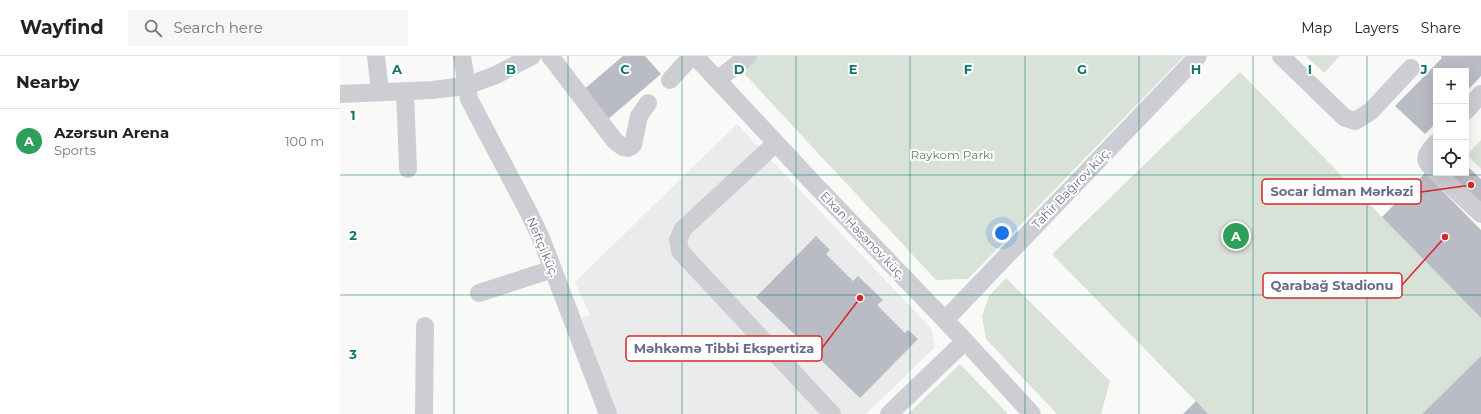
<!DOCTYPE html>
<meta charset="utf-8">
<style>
:root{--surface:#fff;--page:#f6f6f6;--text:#222;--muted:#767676;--line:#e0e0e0;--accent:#1a73e8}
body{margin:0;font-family:Montserrat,sans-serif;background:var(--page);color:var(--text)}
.controls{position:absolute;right:12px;top:12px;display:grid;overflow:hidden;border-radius:0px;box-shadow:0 4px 16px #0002}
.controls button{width:36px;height:36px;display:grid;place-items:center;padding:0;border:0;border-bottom:1px solid var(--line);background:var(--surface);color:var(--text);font:20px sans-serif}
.you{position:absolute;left:662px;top:177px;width:14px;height:14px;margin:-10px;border:3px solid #fff;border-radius:50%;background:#1a73e8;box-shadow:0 0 0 6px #1a73e833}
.badge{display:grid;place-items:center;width:26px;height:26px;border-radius:50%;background:var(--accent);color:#fff;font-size:13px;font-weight:700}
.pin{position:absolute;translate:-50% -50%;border:2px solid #fff;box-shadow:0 1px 4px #0006}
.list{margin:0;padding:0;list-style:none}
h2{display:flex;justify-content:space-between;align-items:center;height:52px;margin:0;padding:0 16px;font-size:17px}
h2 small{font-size:13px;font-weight:400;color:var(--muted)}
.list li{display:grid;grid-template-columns:26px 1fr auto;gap:12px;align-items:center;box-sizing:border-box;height:64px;padding:0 16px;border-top:1px solid var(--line)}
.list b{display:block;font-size:15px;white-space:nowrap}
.list p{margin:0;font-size:13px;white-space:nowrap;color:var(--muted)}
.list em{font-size:13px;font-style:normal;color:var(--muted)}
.icon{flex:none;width:22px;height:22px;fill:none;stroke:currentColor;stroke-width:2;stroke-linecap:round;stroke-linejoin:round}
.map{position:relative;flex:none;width:1141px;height:358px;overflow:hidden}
header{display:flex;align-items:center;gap:24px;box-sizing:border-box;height:56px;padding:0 20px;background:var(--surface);border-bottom:1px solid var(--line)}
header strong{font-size:19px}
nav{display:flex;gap:22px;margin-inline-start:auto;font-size:14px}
.search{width:280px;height:36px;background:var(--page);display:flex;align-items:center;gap:10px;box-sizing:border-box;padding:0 14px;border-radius:0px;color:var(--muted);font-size:15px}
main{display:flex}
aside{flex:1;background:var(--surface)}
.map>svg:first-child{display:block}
.built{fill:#eaebeb}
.green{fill:#d9e2d9}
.building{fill:#b9bbc5}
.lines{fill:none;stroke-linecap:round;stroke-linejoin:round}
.minor{stroke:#cdced3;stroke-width:18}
.grid{fill:none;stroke:#0f766e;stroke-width:1;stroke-opacity:0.55}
.labels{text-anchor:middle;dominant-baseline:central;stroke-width:4;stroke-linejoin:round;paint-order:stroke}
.park-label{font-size:12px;fill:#627c67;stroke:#fff}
.street-label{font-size:12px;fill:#676c8b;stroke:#fff}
.grid-label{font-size:13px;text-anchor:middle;font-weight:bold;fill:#0f766e;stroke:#fff;stroke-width:4;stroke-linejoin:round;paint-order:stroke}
.leader{fill:none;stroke:#d62828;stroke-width:1.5}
.callout-dot{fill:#d62828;stroke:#fff;stroke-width:1.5}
.callout{fill:#fff;stroke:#d62828;stroke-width:1.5}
.callout-label{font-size:13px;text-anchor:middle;font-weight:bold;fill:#676c8b}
</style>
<header>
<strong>Wayfind</strong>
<div class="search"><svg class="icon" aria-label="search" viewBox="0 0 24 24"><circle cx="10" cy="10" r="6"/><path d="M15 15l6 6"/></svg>Search here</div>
<nav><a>Map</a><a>Layers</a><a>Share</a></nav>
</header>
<main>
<aside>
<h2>Nearby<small></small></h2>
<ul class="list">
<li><span class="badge" style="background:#2e9e5b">A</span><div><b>Azərsun Arena</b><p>Sports</p></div><em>100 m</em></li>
</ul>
</aside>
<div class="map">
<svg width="1141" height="358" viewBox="0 0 1141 358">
<rect width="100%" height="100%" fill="#f9faf8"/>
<path class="built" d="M397,68L591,272L595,291L526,358H276L242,262L250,259L235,226Z"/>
<path class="green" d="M416,0H844L628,223L596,224L400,13Z
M966,0H1000L984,17Z
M900,16L1141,262V300L1082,358H868L712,198Z
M1141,84V113L1127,99Z
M666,222L770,325L761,358H717L646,283L642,260L649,240Z
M620,308L668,358H568Z"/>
<path class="building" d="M283,0H305L321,18L267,64L242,35Z
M1101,0H1141V20L1126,36V15H1096V67L1085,78L1055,50L1102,2Z
M1126,109L1141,123V149L1106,117H1126Z
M1085,117L1141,174V262L1042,161Z
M476,180L490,194L486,198L513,225L518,220L543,244L537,249L565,277L568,274L578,283L520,342L416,241Z
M1141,300V358H1082Z
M856,345L868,358H843Z"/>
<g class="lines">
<path class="minor" d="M36,0L40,36
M122,0L129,43L188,155L201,182L268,358
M210,0L275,85L283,91L288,92L293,89L299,60L308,47
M355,0L476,130L625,285L692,358
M941,0L1005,62L1015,65L1031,55L1071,12
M330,24L352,0
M377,24L408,0
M65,35L68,113
M0,38L92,34L126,30L156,19L192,0
M1126,55L1141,38
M436,87L343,173L338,184L340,195L492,358
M1096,87C1084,101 1082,103 1096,116
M1097,117L1141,158
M139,237L213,213
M605,264L858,0
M84,358L85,270
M549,358L625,285"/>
</g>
<path class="grid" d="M114,0V358M228,0V358M342,0V358M456,0V358M570,0V358M685,0V358M799,0V358M913,0V358M1027,0V358M0,119H1141M0,239H1141"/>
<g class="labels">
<g class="park-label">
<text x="612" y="98">Raykom Parkı</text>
</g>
<g class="street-label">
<text transform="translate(731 132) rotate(-46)">Tahir Bağırov küç.</text>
<text transform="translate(523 179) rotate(46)">Elxan Həsənov küç.</text>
<text transform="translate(203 191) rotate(67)">Neftçi küç.</text>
</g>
</g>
<g class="grid-label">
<text x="57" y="18">A</text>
<text x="171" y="18">B</text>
<text x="285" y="18">C</text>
<text x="399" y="18">D</text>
<text x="513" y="18">E</text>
<text x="628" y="18">F</text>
<text x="742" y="18">G</text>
<text x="856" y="18">H</text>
<text x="970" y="18">I</text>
<text x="1084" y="18">J</text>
<text x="13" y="64">1</text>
<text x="13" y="184">2</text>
<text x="13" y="303">3</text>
</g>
<path class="leader" d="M1131 129L1081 136M1105 181L1062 229M520 242L482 292"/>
<g class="callout-dot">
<circle cx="1131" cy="129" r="4"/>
<circle cx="1105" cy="181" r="4"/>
<circle cx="520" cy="242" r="4"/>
</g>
<g class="callout">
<rect x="922" y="123" width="159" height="25" rx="4"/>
<rect x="923" y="217" width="139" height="25" rx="4"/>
<rect x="286" y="280" width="196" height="25" rx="4"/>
</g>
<g class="callout-label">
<text x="1002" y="140">Socar İdman Mərkəzi</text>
<text x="992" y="234">Qarabağ Stadionu</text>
<text x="384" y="297">Məhkəmə Tibbi Ekspertiza</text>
</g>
</svg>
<div class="controls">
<button>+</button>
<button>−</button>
<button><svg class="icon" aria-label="locate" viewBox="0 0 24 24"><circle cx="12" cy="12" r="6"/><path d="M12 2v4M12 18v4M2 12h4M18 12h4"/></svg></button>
</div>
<div class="you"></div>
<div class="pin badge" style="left:896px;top:180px;background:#2e9e5b">A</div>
</div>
</main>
